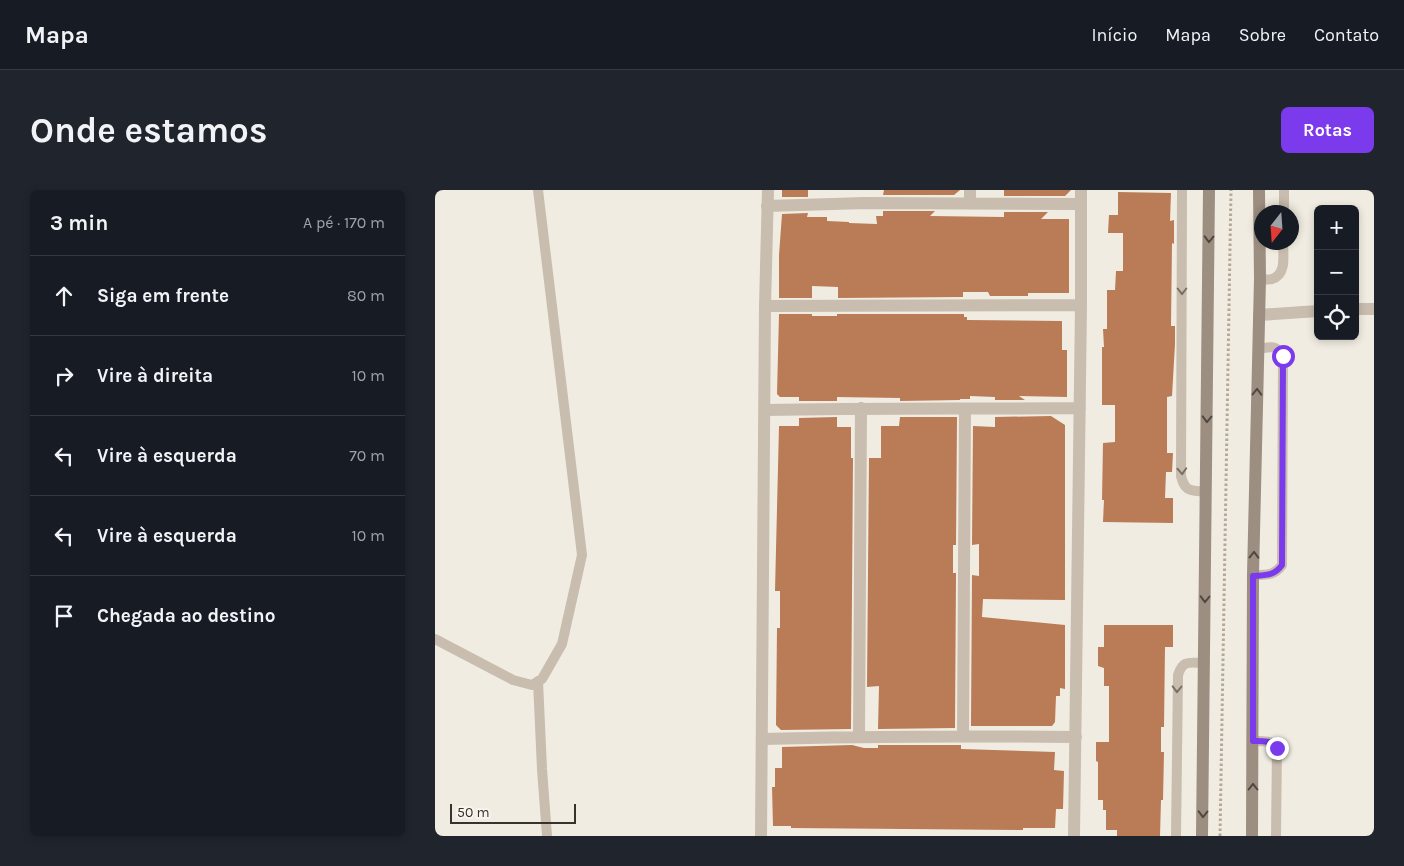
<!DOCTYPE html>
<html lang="pt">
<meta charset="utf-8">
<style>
:root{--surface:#171b24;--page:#20242c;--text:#f1f3f6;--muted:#9ea1a6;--line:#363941;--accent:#7c3aed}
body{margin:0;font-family:Karla,sans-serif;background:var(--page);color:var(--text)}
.controls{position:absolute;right:15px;top:15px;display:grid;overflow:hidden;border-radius:8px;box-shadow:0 2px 8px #0003}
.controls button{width:45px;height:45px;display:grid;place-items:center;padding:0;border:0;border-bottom:1px solid var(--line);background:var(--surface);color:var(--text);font:25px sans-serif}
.compass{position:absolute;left:819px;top:15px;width:45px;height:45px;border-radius:50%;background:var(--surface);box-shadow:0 2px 8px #0003;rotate:197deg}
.scale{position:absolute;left:15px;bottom:12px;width:126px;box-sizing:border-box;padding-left:5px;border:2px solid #38312c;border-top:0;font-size:14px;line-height:18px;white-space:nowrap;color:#38312c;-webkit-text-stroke:4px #f9f5ee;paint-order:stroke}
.stop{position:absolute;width:15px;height:15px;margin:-11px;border:4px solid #7c3aed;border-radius:50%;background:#fff}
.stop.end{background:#7c3aed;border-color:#fff;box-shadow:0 1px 5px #0008}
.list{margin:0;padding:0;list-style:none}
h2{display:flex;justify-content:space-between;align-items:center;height:65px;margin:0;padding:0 20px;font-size:21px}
h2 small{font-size:16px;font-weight:400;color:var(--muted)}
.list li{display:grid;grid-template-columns:32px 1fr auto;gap:15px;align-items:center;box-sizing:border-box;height:80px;padding:0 20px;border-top:1px solid var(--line)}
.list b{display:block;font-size:19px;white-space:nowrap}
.list em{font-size:16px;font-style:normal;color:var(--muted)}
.icon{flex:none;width:28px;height:28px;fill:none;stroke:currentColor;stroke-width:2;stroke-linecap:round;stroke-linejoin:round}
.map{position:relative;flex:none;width:939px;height:646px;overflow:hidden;border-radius:8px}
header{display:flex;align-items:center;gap:30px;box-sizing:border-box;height:70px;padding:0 25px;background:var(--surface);border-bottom:1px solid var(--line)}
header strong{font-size:24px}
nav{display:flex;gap:28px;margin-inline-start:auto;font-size:18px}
.intro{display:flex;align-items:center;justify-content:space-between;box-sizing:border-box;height:120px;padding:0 30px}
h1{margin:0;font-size:35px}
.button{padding:12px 22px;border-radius:8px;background:var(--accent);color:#fff;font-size:18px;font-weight:700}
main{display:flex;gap:30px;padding:0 30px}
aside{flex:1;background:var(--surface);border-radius:8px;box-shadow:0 2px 8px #0003}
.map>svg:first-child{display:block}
.building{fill:#ba7b57}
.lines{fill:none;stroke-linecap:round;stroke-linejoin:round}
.path{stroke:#b4a898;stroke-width:3;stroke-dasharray:2.5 2.5;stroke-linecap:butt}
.service{stroke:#c8bdae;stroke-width:10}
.minor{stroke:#c8bdae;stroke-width:12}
.tertiary{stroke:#c8bdae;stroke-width:12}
.secondary{stroke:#9c8e80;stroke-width:12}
.oneway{stroke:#514841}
.oneway2{stroke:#797066}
.route{stroke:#7c3aed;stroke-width:6}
</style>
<header>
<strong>Mapa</strong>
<nav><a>Início</a><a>Mapa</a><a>Sobre</a><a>Contato</a></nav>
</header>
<div class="intro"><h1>Onde estamos</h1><a class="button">Rotas</a></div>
<main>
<aside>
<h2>3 min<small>A pé · 170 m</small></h2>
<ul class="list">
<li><svg class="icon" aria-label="ahead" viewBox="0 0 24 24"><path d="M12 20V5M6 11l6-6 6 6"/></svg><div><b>Siga em frente</b></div><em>80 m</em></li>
<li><svg class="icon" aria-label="right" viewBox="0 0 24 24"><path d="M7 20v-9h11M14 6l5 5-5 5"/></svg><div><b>Vire à direita</b></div><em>10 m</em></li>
<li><svg class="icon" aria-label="left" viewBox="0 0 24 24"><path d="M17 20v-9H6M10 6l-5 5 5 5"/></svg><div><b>Vire à esquerda</b></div><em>70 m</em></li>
<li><svg class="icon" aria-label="left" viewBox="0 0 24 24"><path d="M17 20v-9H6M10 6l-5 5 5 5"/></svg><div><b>Vire à esquerda</b></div><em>10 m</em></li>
<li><svg class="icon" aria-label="arrive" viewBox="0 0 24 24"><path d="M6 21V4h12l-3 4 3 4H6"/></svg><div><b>Chegada ao destino</b></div></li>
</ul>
</aside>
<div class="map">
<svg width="939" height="646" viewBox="0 0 939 646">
<rect width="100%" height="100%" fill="#f1ece1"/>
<path class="building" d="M347,0H373V7H347Z
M449,0H525L519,5H448Z
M569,0H636L630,6H569Z
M683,2L736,3L735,31L739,30V54L737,53L736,136H740V154L737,206L732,207V263H738L737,282H731L730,308H738V333L668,332L669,310H667L668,253L680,252V215H667V157H669L668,139H672V100H680L681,81H688V43H673L674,25H683Z
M448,21H500L495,26L569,27V22H613L606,29H634V103H593V106H555L553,102H528V107L403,108V97L377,96V108H344V65L347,24L373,23L372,27H392V31L414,32V33L442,34L441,26H448Z
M344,124H377V126H402V124H529V127H532V130L627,131V160H632V207L584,206L590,210H560V207L535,206V209H525V210L465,211V208L402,207V211H364V207H345L342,204Z
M616,226L630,235V410L548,409L547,427L630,435V499L625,498V506H621L620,532L617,536H536L537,385L544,386V354L537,355L538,236L560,237V227Z
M402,227V237H416V268H418L416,539L346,540L341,535L342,438H345V401H340L344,236H364V228Z
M465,227H522L521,355H518V383H521L520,538L443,539L444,496L432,497L434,268H446V236H464Z
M669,435H738V457H730L729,537H726V562H729L728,610H726L725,646H682V640H671V620H668V610H663V572L661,571V552H674V496H669V478L663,476V457H669Z
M417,555L429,558H443V555H526V559L620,562L619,580L629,581L628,619H621L620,638H588V640L356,638V636H338L337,597H340V578H347V557Z"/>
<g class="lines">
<path class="path" d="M785,646L796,0"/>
<path class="service" d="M747,0L746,286C750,303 757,300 771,302
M849,22V0
M825,89C829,89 834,90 837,89C852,85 848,64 848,52
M818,385C831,385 839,386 847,375L848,166C840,154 836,157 823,159
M0,449L78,490L97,495L107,489L127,454L147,365L103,0
M103,491L107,579L112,646
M818,551C826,551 837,550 842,557L841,646
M741,646L743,485C748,469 755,473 770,473"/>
<path class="minor" d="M535,14V0
M332,16L430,13L646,14
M330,116L646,115
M920,119H939
M824,125L883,121
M330,220C435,218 540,219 645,218
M528,546L530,219
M424,547L426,218
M327,549C432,546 536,546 641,547
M639,646L646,115V0"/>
<path class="tertiary" d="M326,646L330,116L333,0"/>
<path class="secondary" d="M767,646L774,0
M817,646L818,385L825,89L824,0"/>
</g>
<defs><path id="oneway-chevron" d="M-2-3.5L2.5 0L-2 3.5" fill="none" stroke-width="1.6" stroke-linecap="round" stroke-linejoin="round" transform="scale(1.25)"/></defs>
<g class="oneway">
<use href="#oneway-chevron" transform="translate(774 49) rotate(91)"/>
<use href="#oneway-chevron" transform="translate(822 202) rotate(-89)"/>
<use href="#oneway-chevron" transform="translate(772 229) rotate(91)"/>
<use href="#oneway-chevron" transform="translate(819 365) rotate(-89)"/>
<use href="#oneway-chevron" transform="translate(770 409) rotate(91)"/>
<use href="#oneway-chevron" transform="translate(818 597) rotate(-90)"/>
<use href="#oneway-chevron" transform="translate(768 624) rotate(91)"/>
</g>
<g class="oneway2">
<use href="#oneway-chevron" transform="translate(747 101) rotate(90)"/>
<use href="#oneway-chevron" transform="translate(747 281) rotate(87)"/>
<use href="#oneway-chevron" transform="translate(742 499) rotate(91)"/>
</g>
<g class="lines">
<path class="route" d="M842,558C837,550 826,551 818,551V386C831,385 839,386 847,375L848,166"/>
</g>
</svg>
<div class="controls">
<button>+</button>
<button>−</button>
<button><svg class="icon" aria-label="locate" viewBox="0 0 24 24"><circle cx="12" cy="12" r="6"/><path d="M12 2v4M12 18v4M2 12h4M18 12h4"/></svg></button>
</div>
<svg class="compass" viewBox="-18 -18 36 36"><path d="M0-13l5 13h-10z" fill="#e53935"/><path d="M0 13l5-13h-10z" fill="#9ea1a6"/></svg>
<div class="scale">50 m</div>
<div class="stop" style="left:848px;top:166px"></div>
<div class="stop end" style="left:842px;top:558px"></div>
</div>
</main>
